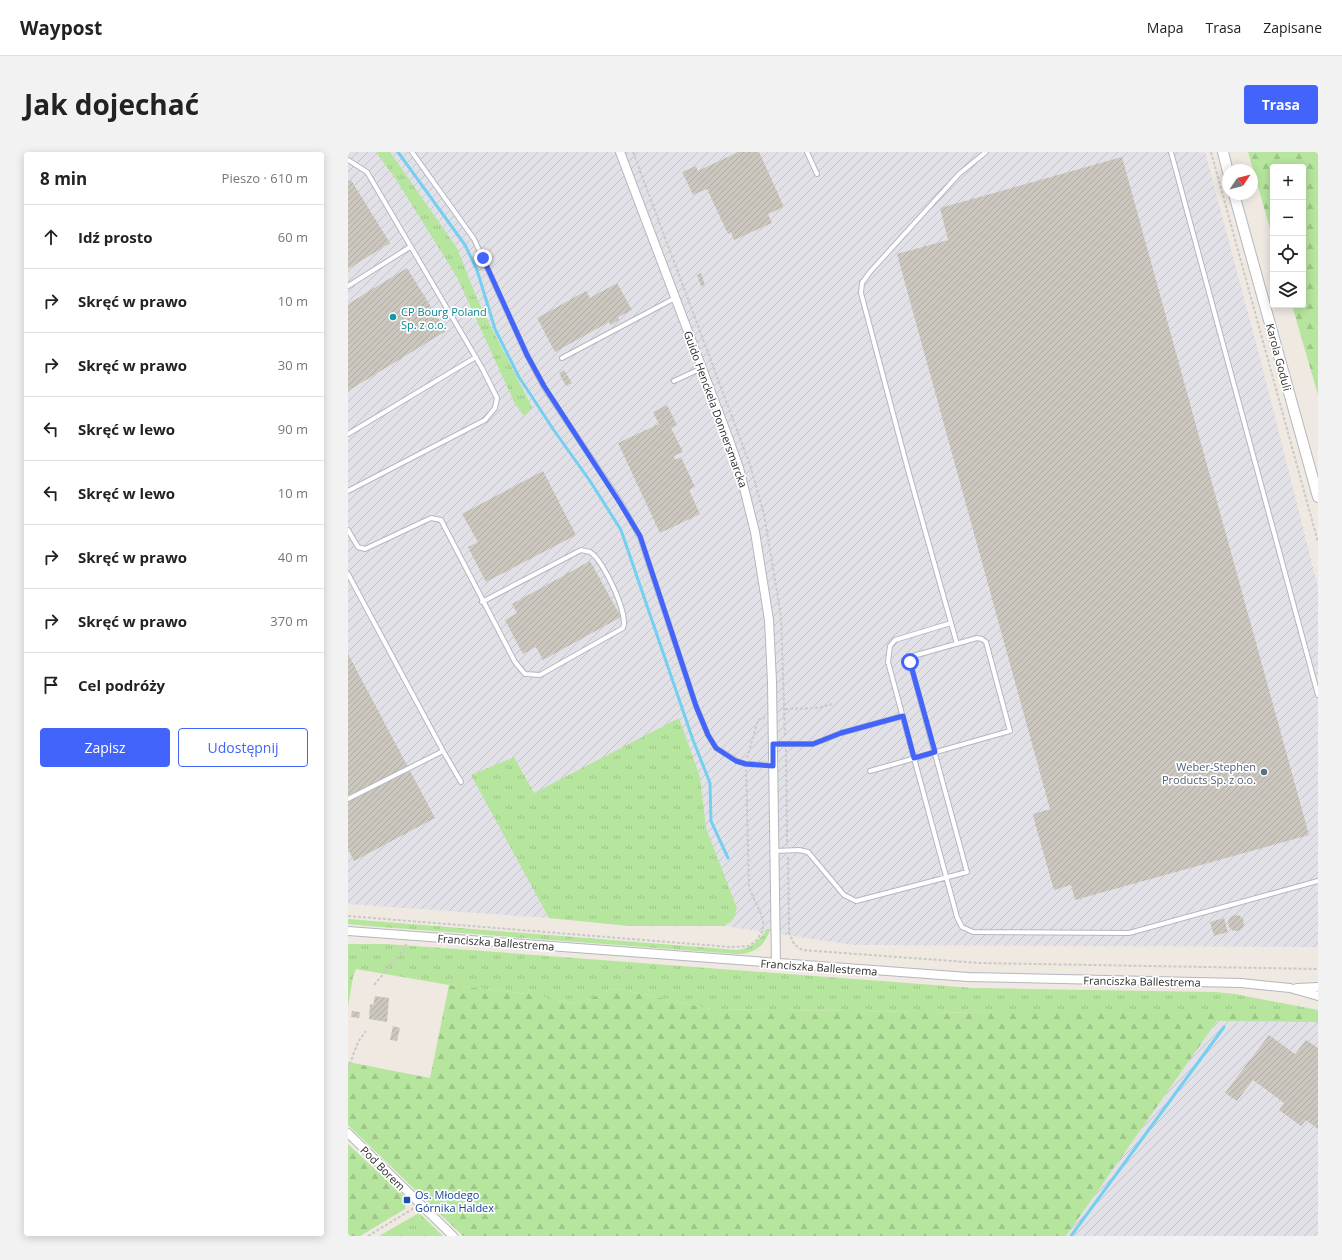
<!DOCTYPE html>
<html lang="pl">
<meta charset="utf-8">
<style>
:root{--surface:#fff;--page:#f2f2f2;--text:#222;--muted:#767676;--line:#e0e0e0;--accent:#4264fb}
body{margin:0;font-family:"Open Sans",sans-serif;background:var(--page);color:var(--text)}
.controls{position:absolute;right:12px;top:12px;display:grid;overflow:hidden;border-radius:4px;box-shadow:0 2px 10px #0003}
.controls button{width:36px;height:36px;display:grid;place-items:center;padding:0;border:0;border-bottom:1px solid var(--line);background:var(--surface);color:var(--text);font:20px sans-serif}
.compass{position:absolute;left:874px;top:12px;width:36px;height:36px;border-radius:50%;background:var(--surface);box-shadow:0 2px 10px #0003;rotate:55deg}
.stop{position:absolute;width:12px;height:12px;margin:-9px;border:3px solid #4264fb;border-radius:50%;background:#fff}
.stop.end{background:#4264fb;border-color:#fff;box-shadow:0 1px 4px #0008}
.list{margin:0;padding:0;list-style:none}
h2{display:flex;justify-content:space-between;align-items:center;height:52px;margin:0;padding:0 16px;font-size:17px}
h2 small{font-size:13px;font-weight:400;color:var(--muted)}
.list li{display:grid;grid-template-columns:26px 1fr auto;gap:12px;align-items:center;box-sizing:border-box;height:64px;padding:0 16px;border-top:1px solid var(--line)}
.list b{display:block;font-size:15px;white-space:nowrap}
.list em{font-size:13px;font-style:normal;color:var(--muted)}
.actions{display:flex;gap:8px;padding:12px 16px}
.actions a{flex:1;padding:9px 0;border:1px solid var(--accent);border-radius:4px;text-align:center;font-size:14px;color:var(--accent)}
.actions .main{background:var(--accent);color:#fff}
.icon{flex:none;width:22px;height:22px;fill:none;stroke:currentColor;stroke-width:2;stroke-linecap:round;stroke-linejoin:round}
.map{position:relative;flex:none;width:970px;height:1084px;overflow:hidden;border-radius:4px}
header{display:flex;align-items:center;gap:24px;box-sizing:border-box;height:56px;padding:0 20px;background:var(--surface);border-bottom:1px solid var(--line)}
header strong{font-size:19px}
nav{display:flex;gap:22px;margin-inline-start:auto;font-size:14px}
.intro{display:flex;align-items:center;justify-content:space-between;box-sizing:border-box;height:96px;padding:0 24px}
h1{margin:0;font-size:28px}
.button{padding:10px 18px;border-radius:4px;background:var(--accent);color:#fff;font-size:14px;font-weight:700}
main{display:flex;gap:24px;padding:0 24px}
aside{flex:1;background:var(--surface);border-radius:4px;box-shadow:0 2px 10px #0003}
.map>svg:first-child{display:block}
.industrial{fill:url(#industrial-furrows)}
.grass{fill:url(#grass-tufts)}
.forest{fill:url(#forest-firs)}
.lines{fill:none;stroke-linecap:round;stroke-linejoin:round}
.stream{stroke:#75cff0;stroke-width:3}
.building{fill:url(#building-hatch)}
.service-casing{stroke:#b4b7c1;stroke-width:6}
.minor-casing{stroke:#b4b7c1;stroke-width:10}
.tertiary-casing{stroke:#b4b7c1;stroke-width:12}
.path{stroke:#c9c9c9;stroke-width:2;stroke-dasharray:3 2;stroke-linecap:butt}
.service{stroke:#fff;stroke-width:4}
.minor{stroke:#fff;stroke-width:8}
.tertiary{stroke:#fff;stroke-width:10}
.route{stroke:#4264fb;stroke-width:5}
.culture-dot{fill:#0f9aa8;stroke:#fff;stroke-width:1.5}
.service-dot{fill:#5c6f8a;stroke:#fff;stroke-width:1.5}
.transit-dot{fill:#1a4fb4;stroke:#fff;stroke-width:1.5}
.labels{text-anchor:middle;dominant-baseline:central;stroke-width:3.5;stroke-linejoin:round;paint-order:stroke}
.culture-label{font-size:11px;fill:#0d838f;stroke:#fff;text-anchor:start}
.street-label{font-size:11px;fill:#2e2e2e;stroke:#fff}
.service-label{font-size:11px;fill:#4e5e75;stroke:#fff;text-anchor:end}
.transit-label{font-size:11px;fill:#164399;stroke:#fff;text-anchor:start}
</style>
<header>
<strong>Waypost</strong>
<nav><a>Mapa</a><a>Trasa</a><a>Zapisane</a></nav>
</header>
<div class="intro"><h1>Jak dojechać</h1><a class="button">Trasa</a></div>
<main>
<aside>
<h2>8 min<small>Pieszo · 610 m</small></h2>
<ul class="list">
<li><svg class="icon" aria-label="ahead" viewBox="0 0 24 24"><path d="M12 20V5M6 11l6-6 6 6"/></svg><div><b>Idź prosto</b></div><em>60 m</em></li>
<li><svg class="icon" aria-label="right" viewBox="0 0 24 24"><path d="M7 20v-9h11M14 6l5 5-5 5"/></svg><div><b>Skręć w prawo</b></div><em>10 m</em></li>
<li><svg class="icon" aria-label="right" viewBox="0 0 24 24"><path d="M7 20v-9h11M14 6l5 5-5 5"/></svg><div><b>Skręć w prawo</b></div><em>30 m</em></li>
<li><svg class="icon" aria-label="left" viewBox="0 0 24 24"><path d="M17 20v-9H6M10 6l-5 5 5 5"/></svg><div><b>Skręć w lewo</b></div><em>90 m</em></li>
<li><svg class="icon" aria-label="left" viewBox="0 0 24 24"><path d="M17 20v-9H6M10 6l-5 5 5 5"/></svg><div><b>Skręć w lewo</b></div><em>10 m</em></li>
<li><svg class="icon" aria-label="right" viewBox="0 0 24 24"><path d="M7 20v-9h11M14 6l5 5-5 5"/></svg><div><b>Skręć w prawo</b></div><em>40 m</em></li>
<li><svg class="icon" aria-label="right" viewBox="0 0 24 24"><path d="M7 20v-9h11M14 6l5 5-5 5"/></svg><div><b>Skręć w prawo</b></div><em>370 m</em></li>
<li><svg class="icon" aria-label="arrive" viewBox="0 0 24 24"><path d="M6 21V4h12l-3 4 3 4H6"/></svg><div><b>Cel podróży</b></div></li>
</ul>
<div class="actions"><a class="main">Zapisz</a><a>Udostępnij</a></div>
</aside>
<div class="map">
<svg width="970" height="1084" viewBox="0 0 970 1084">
<defs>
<pattern id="industrial-furrows" width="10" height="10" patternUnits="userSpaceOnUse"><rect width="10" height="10" fill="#e3e1e8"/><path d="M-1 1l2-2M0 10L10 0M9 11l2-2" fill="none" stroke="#c3c1c7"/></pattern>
<pattern id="grass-tufts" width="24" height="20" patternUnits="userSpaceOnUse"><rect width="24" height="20" fill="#b6e59e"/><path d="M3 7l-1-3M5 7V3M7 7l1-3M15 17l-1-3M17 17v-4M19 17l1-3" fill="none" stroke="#9dc588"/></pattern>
<pattern id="forest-firs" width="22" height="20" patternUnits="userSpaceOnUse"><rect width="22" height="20" fill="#b6e59e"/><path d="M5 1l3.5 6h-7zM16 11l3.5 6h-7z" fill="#9dc588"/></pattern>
<pattern id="building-hatch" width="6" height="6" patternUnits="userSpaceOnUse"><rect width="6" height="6" fill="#cbc7bf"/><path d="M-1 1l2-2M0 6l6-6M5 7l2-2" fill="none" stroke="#afaba4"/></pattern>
</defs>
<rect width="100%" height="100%" fill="#efe9e1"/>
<path class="industrial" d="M0,0H857L912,206L970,435V795L506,793L376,774H282L201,766L0,752Z
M869,869L970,870V1084H718Z"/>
<path class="grass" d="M28,0H42L109,96L130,149L184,255L176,264L166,250L109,125L49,29Z
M331,566L352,625L358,676L389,756L385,768L376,774H282L201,766L123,623L166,605L186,641Z
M0,767L389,798C405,796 410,789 419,777H422C417,795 405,802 388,802L20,774L0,772Z
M0,792H38L108,797L625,836L867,840L887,842L970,858V861H649L363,857L266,836L229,852L181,842L101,833L8,817L5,825L0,824Z
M71,1061L95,1084H31Z"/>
<path class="forest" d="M900,0H970V243L944,153H955V15H925V87Z
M0,824L5,825L0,855Z
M101,833L181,842L229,852L266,836L363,857L649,861H970V870L869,869L718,1084H115L0,973V910L82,926Z
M0,992L58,1046L57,1057L12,1084H0Z"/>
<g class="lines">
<path class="stream" d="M50,0L117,93L129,118L147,177L171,225L205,277L242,329L273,378L345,588L362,631L363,669L380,706
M723,1084L876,875"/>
</g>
<path class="building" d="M390,0H411L436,55L420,62L424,71L386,88L383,80L380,82L359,37L345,43L334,20L348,14L350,19Z
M774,5L961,683L727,748L723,733L706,738L688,675L685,662L702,657L549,102L600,88L592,56Z
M3,28L42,91L0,117V30Z
M59,116L98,179L0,239V152Z
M353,121L357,133L353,134L349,123Z
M269,131L284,158L270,165L271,168L263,173L261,170L207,200L189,166L238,139L242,146Z
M216,218L224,231L218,234L211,221Z
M319,253L329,273L323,276L335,300L326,304L327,308L333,305L347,335L341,338L352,362L312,381L270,291L311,272L305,260Z
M195,319L228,383L138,430L120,395L130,390L114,362Z
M242,409L273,465L195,508L188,495L175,502L157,468L169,461L164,452Z
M0,502L87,666L6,709L0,697Z
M880 771a8 8 0 1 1 16 0a8 8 0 1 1-16 0Z
M876,766L880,780L866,784L862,770Z
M27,844L41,846L39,870L21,867L22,852L25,853Z
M4,859L12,860L11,866L3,865Z
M45,874L52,876L49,889L42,888Z
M921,883L947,902L958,888L970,896V977L958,968L953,974L931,958L936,951L905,928L889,949L877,941Z"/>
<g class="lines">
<defs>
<path id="service" d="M64,0L126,87L179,203L196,235L273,351L292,385L348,554L360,583L368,596L389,609L398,612L425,613
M459,0L469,22
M638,0L611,22L522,120L514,131L513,141L560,318L603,471L547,488L542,494L540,510L609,765L614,775L625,780L781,781L970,729
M823,0L970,543
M0,8L19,20L134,216L149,246L147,256L137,268L0,339
M0,134L62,95
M214,206L327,146
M326,229L354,216
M0,282L128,205
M0,378L10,395L17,397L83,366L93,368L167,510L177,522L192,523L275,476C281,463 255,407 242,400C240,399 236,399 233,398L134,450
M0,422L95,599
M603,471L609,492
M425,592H465L493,581L555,564
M0,647L95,599L113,630
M427,699L451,698L460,700L496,743L508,749L619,720L562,510L565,504L629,486L634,487L638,490L662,579C615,592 568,606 522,619"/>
<path id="minor" d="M272,0L380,285L391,316L407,380L421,468L424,530L428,812
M0,779L620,825L893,831L942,836L970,844
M949,836L970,835
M0,981L105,1084"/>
<path id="tertiary" d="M875,0L880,20
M886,42L970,345"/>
</defs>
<use href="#service" class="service-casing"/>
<use href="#minor" class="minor-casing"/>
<use href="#tertiary" class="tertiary-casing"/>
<path class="path" d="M285,0L402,313L416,362L433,464L437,585
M863,0L970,390
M437,557L470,556L484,552
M438,597L439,693
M399,606L410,568L417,566
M440,705L441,780L446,792L454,798L632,811L970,817
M0,764L382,795L401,794L409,788L415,778V770L413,762L401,736L398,618
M26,833L57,796L58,792
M0,917L10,890L18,879
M20,1084L66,1056"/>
<use href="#service" class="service"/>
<use href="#minor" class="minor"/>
<use href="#tertiary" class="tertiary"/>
</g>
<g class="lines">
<path class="route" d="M135,106L179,203L196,234L272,351L292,384L348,554L360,583L368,596L388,609L398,612L425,614V592H465L493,581L555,564L566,606L587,600L562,510"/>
</g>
<circle class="culture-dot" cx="45" cy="165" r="4"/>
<circle class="service-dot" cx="916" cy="620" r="4"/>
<rect class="transit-dot" x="55" y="1044" width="8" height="8" rx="2"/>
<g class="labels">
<g class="culture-label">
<text x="53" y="159">CP Bourg Poland<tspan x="53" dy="13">Sp. z o.o.</tspan></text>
</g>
<g class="street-label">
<text transform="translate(931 205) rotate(75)">Karola Goduli</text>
<text transform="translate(368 257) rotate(70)">Guido Henckela Donnersmarcka</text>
<text transform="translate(148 790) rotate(4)">Franciszka Ballestrema</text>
<text transform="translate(471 815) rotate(4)">Franciszka Ballestrema</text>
<text transform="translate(794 829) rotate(1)">Franciszka Ballestrema</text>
<text transform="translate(35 1016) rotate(45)">Pod Borem</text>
</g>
<g class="service-label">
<text x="908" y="614">Weber-Stephen<tspan x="908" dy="13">Products Sp. z o.o.</tspan></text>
</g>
<g class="transit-label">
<text x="67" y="1042">Os. Młodego<tspan x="67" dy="13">Górnika Haldex</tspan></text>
</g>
</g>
</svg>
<div class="controls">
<button>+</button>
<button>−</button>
<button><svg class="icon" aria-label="locate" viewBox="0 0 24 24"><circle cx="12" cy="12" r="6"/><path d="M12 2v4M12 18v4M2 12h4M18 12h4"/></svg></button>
<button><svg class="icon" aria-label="layers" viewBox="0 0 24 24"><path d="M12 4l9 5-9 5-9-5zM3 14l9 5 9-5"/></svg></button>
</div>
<svg class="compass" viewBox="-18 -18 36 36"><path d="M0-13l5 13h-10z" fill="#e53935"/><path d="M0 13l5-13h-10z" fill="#767676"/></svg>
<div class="stop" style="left:562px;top:510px"></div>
<div class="stop end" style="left:135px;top:106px"></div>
</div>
</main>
